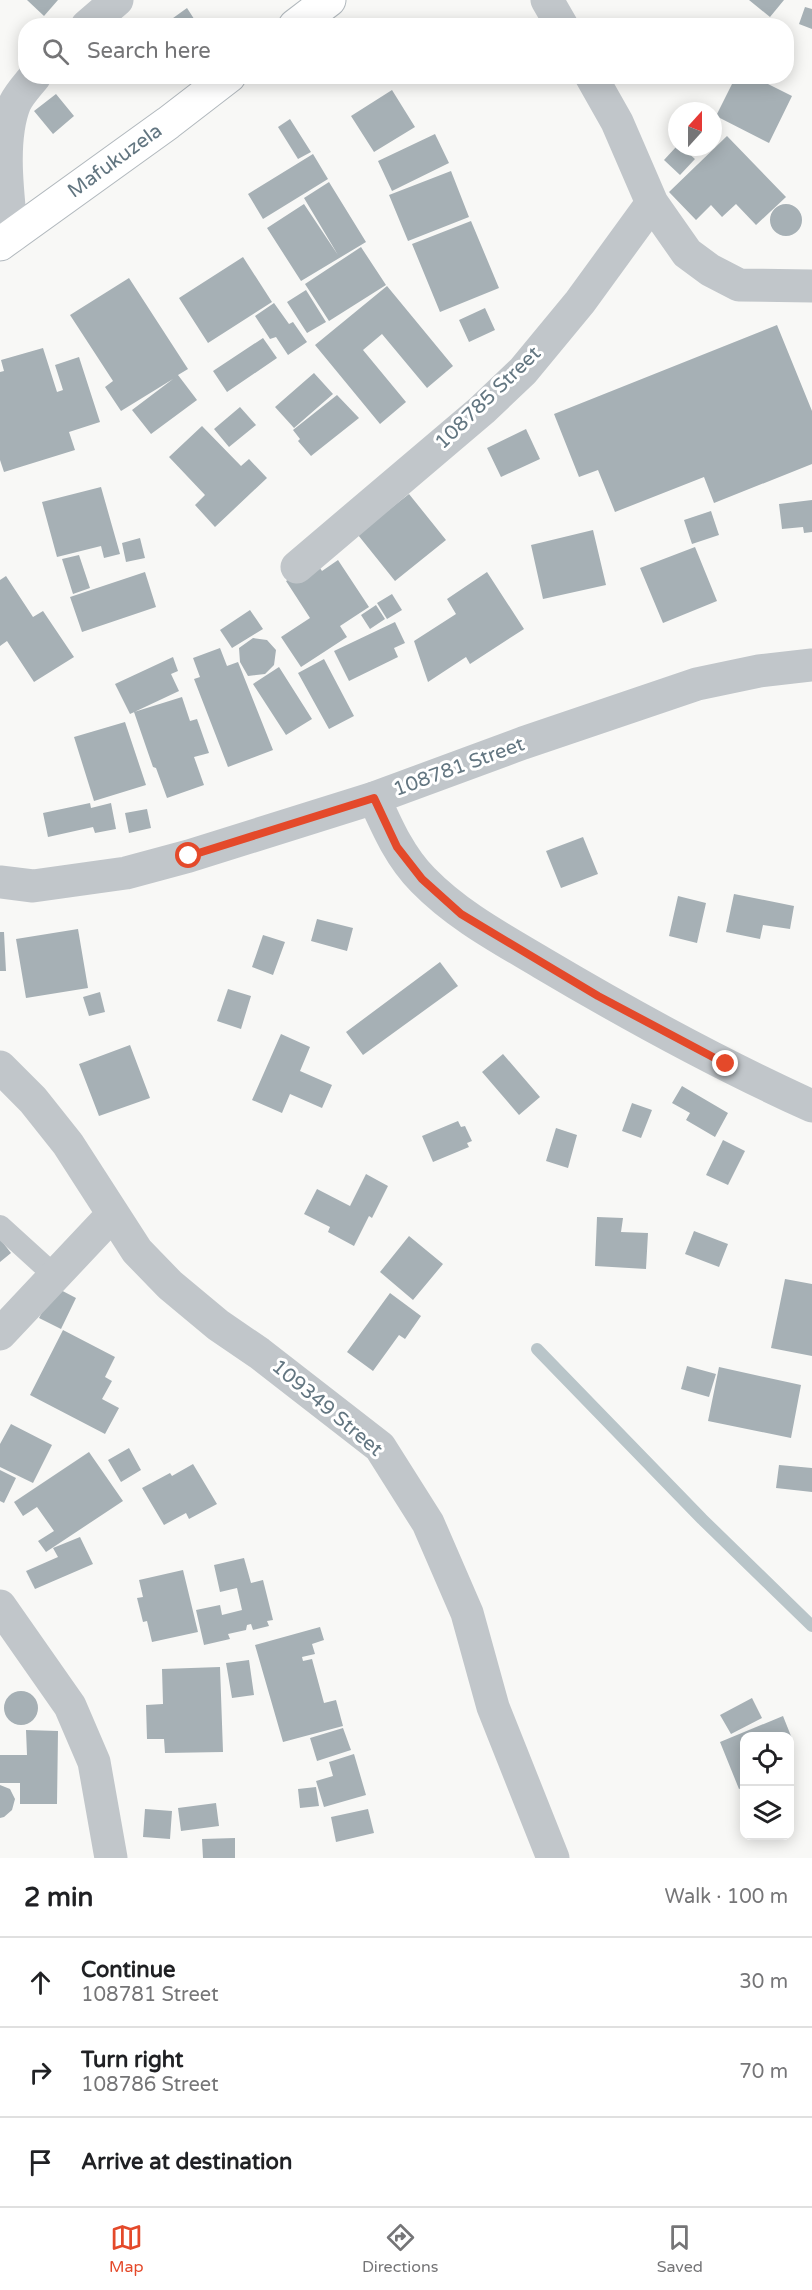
<!DOCTYPE html>
<meta charset="utf-8">
<style>
:root{--surface:#fff;--page:#f2f2f2;--text:#202124;--muted:#757577;--line:#e0e0e0;--accent:#e4492a}
body{margin:0;font-family:"Varela Round",sans-serif;background:var(--page);color:var(--text)}
.controls{position:absolute;right:18px;bottom:18px;display:grid;overflow:hidden;border-radius:12px;box-shadow:0 3px 15px #0003}
.controls button{width:54px;height:54px;display:grid;place-items:center;padding:0;border:0;border-bottom:2px solid var(--line);background:var(--surface);color:var(--text);font:30px sans-serif}
.compass{position:absolute;left:668px;top:102px;width:54px;height:54px;border-radius:50%;background:var(--surface);box-shadow:0 3px 15px #0003;rotate:21deg}
.stop{position:absolute;width:18px;height:18px;margin:-14px;border:4px solid #e4492a;border-radius:50%;background:#fff}
.stop.end{background:#e4492a;border-color:#fff;box-shadow:0 2px 6px #0008}
.list{margin:0;padding:0;list-style:none}
h2{display:flex;justify-content:space-between;align-items:center;height:78px;margin:0;padding:0 24px;font-size:26px}
h2 small{font-size:20px;font-weight:400;color:var(--muted)}
.list li{display:grid;grid-template-columns:39px 1fr auto;gap:18px;align-items:center;box-sizing:border-box;height:90px;padding:0 24px;border-top:2px solid var(--line)}
.list b{display:block;font-size:22px;white-space:nowrap}
.list p{margin:0;font-size:20px;white-space:nowrap;color:var(--muted)}
.list em{font-size:20px;font-style:normal;color:var(--muted)}
.icon{flex:none;width:33px;height:33px;fill:none;stroke:currentColor;stroke-width:2;stroke-linecap:round;stroke-linejoin:round}
.map{position:relative;flex:none;width:812px;height:1858px;overflow:hidden}
.search{position:absolute;background:var(--surface);box-shadow:0 3px 15px #0003;left:18px;right:18px;top:18px;height:66px;display:flex;align-items:center;gap:15px;box-sizing:border-box;padding:0 21px;border-radius:24px;color:var(--muted);font-size:22px}
.sheet{height:348px;background:var(--surface)}
nav{display:flex;justify-content:space-around;align-items:center;box-sizing:border-box;height:84px;border-top:2px solid var(--line);background:var(--surface);font-size:16px;color:var(--muted)}
nav a{display:grid;justify-items:center;gap:3px}
nav .on{color:var(--accent)}
.map>svg:first-child{display:block}
.lines{fill:none;stroke-linecap:round;stroke-linejoin:round}
.stream{stroke:#b9c5c9;stroke-width:12}
.building{fill:#a6b0b5}
.secondary-casing{stroke:#b1b8bd;stroke-width:35}
.service{stroke:#c1c6ca;stroke-width:22}
.minor{stroke:#c1c6ca;stroke-width:33}
.tertiary{stroke:#c1c6ca;stroke-width:33}
.secondary{stroke:#fff;stroke-width:33}
.route{stroke:#e4492a;stroke-width:8}
.labels{text-anchor:middle;dominant-baseline:central;stroke-width:6;stroke-linejoin:round;paint-order:stroke}
.street-label{font-size:20px;fill:#637681;stroke:#fff}
</style>
<div class="map">
<svg width="812" height="1858" viewBox="0 0 812 1858">
<rect width="100%" height="100%" fill="#f8f8f6"/>
<g class="lines">
<path class="stream" d="M537,1349L702,1519L812,1626"/>
</g>
<path class="building" d="M27,0H58L44,16Z
M749,0H784L770,17Z
M805,7L812,9V29L799,24Z
M187,8L198,25L162,26Z
M736,76H752L792,96L769,143L716,116Z
M392,90L415,127L374,152L351,116Z
M56,94L74,116L53,134L34,111Z
M290,119L311,152L298,159L278,127Z
M435,134L449,163L392,191L378,161Z
M727,136L786,197L756,225L736,204L722,217L711,205L696,220L669,192Z
M676,147H681L695,159L680,175L664,160Z
M313,154L328,179L263,219L248,194Z
M451,171L469,217L408,241L389,195Z
M329,182L366,242L301,281L267,228L304,204L338,255L304,198Z
M770 220a16 16 0 1 1 32 0a16 16 0 1 1-32 0Z
M471,221L499,288L440,312L412,244Z
M361,247L386,285L329,321L305,284Z
M243,257L272,302L208,343L179,298Z
M129,278L188,369L178,375L197,400L151,434L132,410L173,379L121,411L105,387L113,381L70,315Z
M387,286L453,366L427,388L382,334L363,350L406,402L380,424L315,345Z
M306,290L326,322L307,333L287,302Z
M274,303L289,324L293,322L307,342L288,355L276,337L270,339L255,316Z
M485,308L495,330L469,342L459,320Z
M777,325L812,411V464L714,503L704,477L615,512L598,470L579,477L554,414Z
M263,338L277,358L227,392L213,371Z
M43,348L57,392L63,390L55,365L79,357L100,422L69,432L75,450L4,472L0,460V372L4,371L1,360Z
M314,373L333,394L294,428L275,407Z
M337,395L359,418L311,456L298,441L300,439L293,430Z
M240,407L256,425L229,447L214,429Z
M202,426L241,466L249,459L267,478L215,527L195,505L205,495L169,457Z
M526,429L540,459L501,477L487,448Z
M101,487L120,554L104,558L101,546L57,557L42,502Z
M409,494L446,540L395,581L350,525L386,512Z
M812,500V532L804,533L803,527L782,529L779,504Z
M711,511L719,535L692,544L684,520Z
M593,530L606,585L543,599L531,545Z
M140,538L145,558L126,562L122,543Z
M695,547L717,601L663,623L640,568Z
M79,555L90,588L73,594L62,559Z
M338,560L369,607L340,626L347,637L301,667L281,637L310,618L286,581L316,562L322,571Z
M145,572L156,607L82,632L70,597Z
M487,572L524,629L470,664L466,657L428,682L414,641L456,614L447,599Z
M6,576L33,617L43,611L74,657L34,682L7,641L0,646V580Z
M392,594L402,610L387,619L377,603Z
M376,605L385,619L370,629L361,615Z
M250,610L263,629L232,648L220,630Z
M395,622L405,643L394,648L398,657L349,681L334,651Z
M253,638L267,640L276,650L274,665L265,674L248,676L240,662L239,648Z
M220,648L227,666L238,662L273,750L228,767L194,679L200,677L193,658Z
M173,657L178,671L171,674L179,691L130,714L115,684Z
M324,659L354,716L329,729L298,673Z
M279,667L312,719L286,735L253,684Z
M182,697L190,721L197,719L209,753L194,757L204,785L167,798L156,768L153,767L134,712Z
M125,722L146,785L94,801L74,737Z
M90,803L91,808L111,803L116,829L95,833L93,827L48,837L43,813Z
M147,809L151,828L129,833L125,813Z
M583,837L598,874L561,888L546,851Z
M734,894L794,906L790,929L763,925L760,939L726,932Z
M678,896L706,903L697,943L669,936Z
M317,919L353,928L347,951L311,941Z
M78,929L88,988L26,998L16,939Z
M0,932H4L6,971H0Z
M263,935L285,942L273,975L252,967Z
M440,962L458,986L363,1055L346,1032Z
M228,989L251,996L241,1029L217,1021Z
M100,992L105,1012L89,1016L83,997Z
M281,1034L310,1047L300,1071L332,1085L322,1108L290,1094L282,1113L252,1100Z
M130,1045L150,1098L99,1116L79,1064Z
M503,1054L540,1097L519,1115L482,1072Z
M682,1086L728,1113L715,1137L686,1120L690,1113L672,1103Z
M632,1103L652,1110L641,1138L622,1131Z
M458,1121L461,1127L465,1126L472,1141L467,1143L469,1147L433,1162L422,1136Z
M556,1128L577,1135L568,1168L546,1161Z
M723,1140L745,1151L728,1185L706,1175Z
M366,1174L388,1186L372,1218L369,1216L354,1246L328,1232L330,1227L304,1214L317,1189L350,1206Z
M597,1217L623,1218L621,1232L648,1233L646,1269L595,1266Z
M694,1231L728,1244L719,1267L685,1254Z
M409,1236L443,1264L413,1300L380,1272Z
M0,1239L11,1253L0,1262Z
M785,1279L812,1284V1356L771,1348Z
M55,1287L76,1298L61,1329L39,1318Z
M390,1293L421,1316L405,1339L399,1335L373,1371L347,1352Z
M63,1330L115,1357L105,1377L112,1381L102,1399L119,1408L105,1434L30,1395Z
M687,1366L716,1374L709,1397L681,1389Z
M719,1367L801,1385L791,1438L708,1421Z
M11,1424L52,1445L33,1483L0,1467V1444Z
M129,1448L141,1470L121,1482L108,1460Z
M89,1452L123,1501L46,1552L38,1541L54,1531L37,1507L23,1516L14,1502Z
M193,1464L217,1504L189,1519L186,1513L164,1525L142,1488L170,1473L172,1476Z
M779,1465L812,1468V1492L776,1488Z
M0,1470L16,1478L4,1503L0,1501Z
M80,1537L93,1564L35,1589L26,1571L58,1557L53,1548Z
M244,1558L251,1583L263,1580L273,1620L267,1621L269,1626L253,1630L251,1624L247,1625L246,1630L228,1634L230,1639L204,1645L196,1610L220,1605L222,1615L242,1610L237,1588L220,1592L214,1565Z
M183,1570L198,1632L152,1642L147,1621L143,1622L137,1598L143,1597L139,1580Z
M320,1627L324,1640L312,1644L315,1654L302,1657L303,1661L312,1659L324,1703L336,1700L343,1726L283,1742L255,1645Z
M249,1660L254,1695L232,1698L226,1663Z
M220,1667L223,1752L165,1753L164,1739H147L146,1705L163,1704L162,1669Z
M4 1708a17 17 0 1 1 34 0a17 17 0 1 1-34 0Z
M752,1698L762,1718L731,1734L720,1715Z
M783,1716L793,1741L790,1743V1736L744,1737V1787L739,1789L720,1742Z
M343,1728L351,1750L317,1761L310,1738Z
M26,1730L58,1731L57,1804H20V1783H0V1755H27Z
M354,1754L366,1795L324,1807L316,1781L333,1776L329,1762Z
M0,1785L10,1789L15,1799L12,1810L4,1817L0,1818Z
M316,1787L319,1806L300,1808L298,1789Z
M216,1803L219,1826L181,1831L178,1808Z
M145,1809L172,1811L170,1839L143,1837Z
M368,1809L374,1833L336,1842L331,1817Z
M235,1838V1858H203L202,1839Z"/>
<g class="lines">
<defs>
<path id="secondary" d="M295,26L329,0
M0,244L168,123L229,76"/>
</defs>
<use href="#secondary" class="secondary-casing"/>
<path class="service" d="M0,1226L55,1276"/>
<path class="minor" d="M547,0L562,26
M87,26L117,0
M591,76L617,122L652,203L687,253L710,270L739,285L812,286
M12,236C8,196 0,140 15,103C20,93 28,85 35,76
M297,567L482,410L523,371L580,302L652,203
M374,798C387,827 400,857 423,880C457,915 500,938 542,963C628,1014 721,1065 812,1106
M0,1067L33,1100L68,1144L137,1251L170,1285L218,1325L259,1353L380,1447L428,1523L467,1613L493,1707L553,1858
M0,1334L113,1214
M0,1606L70,1706L94,1762L111,1858"/>
<path class="tertiary" d="M0,882L33,886L126,873L189,856L374,798L523,743L697,684L759,671L812,665"/>
<use href="#secondary" class="secondary"/>
</g>
<g class="lines">
<path class="route" d="M189,856L374,798L397,847L422,879L461,914L598,996L726,1064"/>
</g>
<g class="labels">
<g class="street-label">
<text transform="translate(115 161) rotate(-36)">Mafukuzela</text>
<text transform="translate(488 398) rotate(-44)">108785 Street</text>
<text transform="translate(459 767) rotate(-20)">108781 Street</text>
<text transform="translate(327 1408) rotate(40)">109349 Street</text>
</g>
</g>
</svg>
<div class="controls">
<button><svg class="icon" aria-label="locate" viewBox="0 0 24 24"><circle cx="12" cy="12" r="6"/><path d="M12 2v4M12 18v4M2 12h4M18 12h4"/></svg></button>
<button><svg class="icon" aria-label="layers" viewBox="0 0 24 24"><path d="M12 4l9 5-9 5-9-5zM3 14l9 5 9-5"/></svg></button>
</div>
<svg class="compass" viewBox="-18 -18 36 36"><path d="M0-13l5 13h-10z" fill="#e53935"/><path d="M0 13l5-13h-10z" fill="#757577"/></svg>
<div class="stop" style="left:189px;top:856px"></div>
<div class="stop end" style="left:726px;top:1064px"></div>
<div class="search"><svg class="icon" aria-label="search" viewBox="0 0 24 24"><circle cx="10" cy="10" r="6"/><path d="M15 15l6 6"/></svg>Search here</div>
</div>
<section class="sheet">
<h2>2 min<small>Walk · 100 m</small></h2>
<ul class="list">
<li><svg class="icon" aria-label="ahead" viewBox="0 0 24 24"><path d="M12 20V5M6 11l6-6 6 6"/></svg><div><b>Continue</b><p>108781 Street</p></div><em>30 m</em></li>
<li><svg class="icon" aria-label="right" viewBox="0 0 24 24"><path d="M7 20v-9h11M14 6l5 5-5 5"/></svg><div><b>Turn right</b><p>108786 Street</p></div><em>70 m</em></li>
<li><svg class="icon" aria-label="arrive" viewBox="0 0 24 24"><path d="M6 21V4h12l-3 4 3 4H6"/></svg><div><b>Arrive at destination</b></div></li>
</ul>
</section>
<nav>
<a class="on"><svg class="icon" aria-label="map" viewBox="0 0 24 24"><path d="M3 6l6-2 6 2 6-2v14l-6 2-6-2-6 2zM9 4v14M15 6v14"/></svg>Map</a>
<a><svg class="icon" aria-label="directions" viewBox="0 0 24 24"><path d="M12 3l9 9-9 9-9-9zM9 14v-3h6M13 9l2 2-2 2"/></svg>Directions</a>
<a><svg class="icon" aria-label="saved" viewBox="0 0 24 24"><path d="M7 4h10v16l-5-4-5 4z"/></svg>Saved</a>
</nav>
